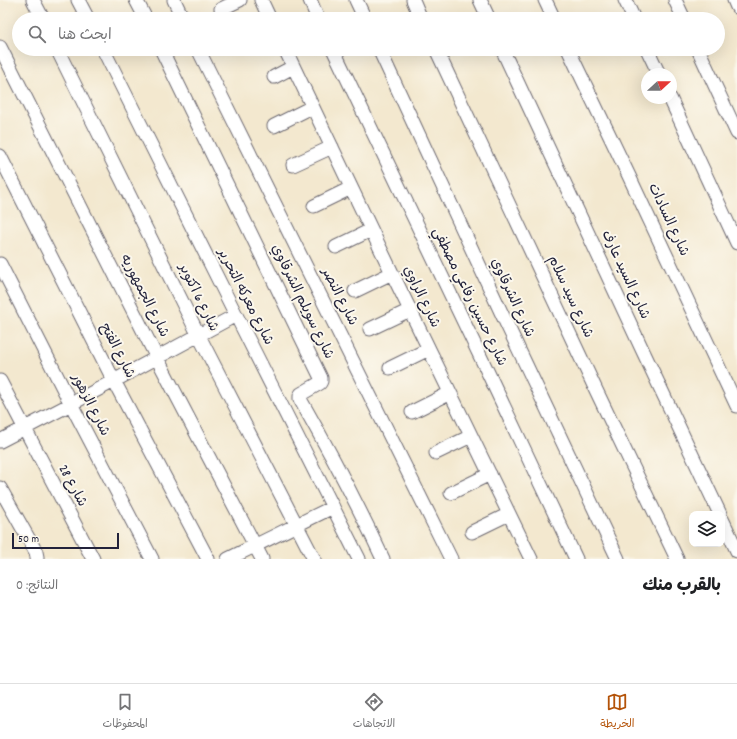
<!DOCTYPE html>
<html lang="ar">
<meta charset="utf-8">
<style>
:root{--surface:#fff;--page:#f2f2f2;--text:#202124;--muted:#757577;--line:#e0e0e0;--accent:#b45309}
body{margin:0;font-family:Dekko,"Playpen Sans Arabic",sans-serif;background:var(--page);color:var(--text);direction:rtl}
.controls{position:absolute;right:12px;bottom:12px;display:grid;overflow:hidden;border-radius:8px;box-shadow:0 4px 16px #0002}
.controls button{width:36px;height:36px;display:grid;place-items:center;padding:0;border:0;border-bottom:1px solid var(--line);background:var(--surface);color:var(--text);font:20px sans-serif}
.compass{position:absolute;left:641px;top:68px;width:36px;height:36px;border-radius:50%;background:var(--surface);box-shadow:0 4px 16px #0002;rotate:69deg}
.scale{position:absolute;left:12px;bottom:10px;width:107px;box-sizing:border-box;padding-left:4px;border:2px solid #22223b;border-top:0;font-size:11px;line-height:14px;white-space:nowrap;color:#22223b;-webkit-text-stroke:3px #fbf7ec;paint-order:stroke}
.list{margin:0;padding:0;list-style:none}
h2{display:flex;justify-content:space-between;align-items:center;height:52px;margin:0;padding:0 16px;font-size:17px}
h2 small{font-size:13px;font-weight:400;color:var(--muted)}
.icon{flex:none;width:22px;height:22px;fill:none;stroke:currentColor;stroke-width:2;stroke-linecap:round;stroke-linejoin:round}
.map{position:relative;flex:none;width:737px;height:559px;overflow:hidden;direction:ltr}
.search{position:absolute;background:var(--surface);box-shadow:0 4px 16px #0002;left:12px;right:12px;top:12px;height:44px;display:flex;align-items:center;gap:10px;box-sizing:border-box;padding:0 14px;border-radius:22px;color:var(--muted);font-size:15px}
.sheet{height:124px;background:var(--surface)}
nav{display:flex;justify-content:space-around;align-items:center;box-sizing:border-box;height:56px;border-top:1px solid var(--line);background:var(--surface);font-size:11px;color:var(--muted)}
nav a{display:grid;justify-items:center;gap:2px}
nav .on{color:var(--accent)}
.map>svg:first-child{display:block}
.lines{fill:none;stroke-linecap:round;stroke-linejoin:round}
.street-casing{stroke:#6b676f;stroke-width:15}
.street{stroke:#fff;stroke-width:13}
.labels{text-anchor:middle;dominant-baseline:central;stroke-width:4;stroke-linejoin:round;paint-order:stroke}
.street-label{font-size:14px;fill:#22223b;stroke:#fbf7ec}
</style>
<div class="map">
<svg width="737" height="559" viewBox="0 0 737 559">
<rect width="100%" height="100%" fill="#fbf7ec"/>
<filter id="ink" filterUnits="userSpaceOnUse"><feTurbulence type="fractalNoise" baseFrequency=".025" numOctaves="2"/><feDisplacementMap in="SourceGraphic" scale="8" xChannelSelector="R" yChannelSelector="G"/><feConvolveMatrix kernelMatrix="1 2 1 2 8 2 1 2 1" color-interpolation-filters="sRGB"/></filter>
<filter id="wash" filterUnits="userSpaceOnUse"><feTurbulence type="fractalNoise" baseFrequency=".012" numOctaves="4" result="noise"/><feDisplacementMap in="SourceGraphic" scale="16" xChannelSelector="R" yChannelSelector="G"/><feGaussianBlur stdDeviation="0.9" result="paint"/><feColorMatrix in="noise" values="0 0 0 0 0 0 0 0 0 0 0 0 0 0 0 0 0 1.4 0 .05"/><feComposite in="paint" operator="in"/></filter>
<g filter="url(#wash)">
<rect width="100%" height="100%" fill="#f3e8cf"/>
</g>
<g filter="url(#ink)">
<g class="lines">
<defs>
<path id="street" d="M33,0L43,19
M78,0L88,19
M136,0L146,19
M174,0L183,19
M261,0L270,19
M310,0L318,19
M356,0L365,19
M413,0L421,19
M480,0L489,19
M545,0L554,19
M625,0L634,19
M675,0L684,19
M734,0L737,7
M221,9L240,0
M0,47L157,358L262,559
M57,49L199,336L314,559
M103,49L236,315L359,559
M161,49L321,378V381L320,383L301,394L300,396V399C330,452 358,505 383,559
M198,49L451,559
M285,49L392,273L531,559
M333,49L482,360L576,559
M379,49L501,312L618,559
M436,49L596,390L677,559
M502,49L641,347L720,514
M568,49L629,176L737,406
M647,49L659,74
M698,49L737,133
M274,77L293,67
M670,98L737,243
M274,126L312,107
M0,156L114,381L208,559
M293,165L332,147
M314,206L351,188
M336,247L371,230
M0,264L71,404L152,559
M355,291L392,273
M370,329L410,310
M390,368L429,349
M0,381L93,559
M412,412L450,393
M0,441L71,404L236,315
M436,453L471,436
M0,488L36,552L37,557V559
M451,493L490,474
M722,519L737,551
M472,532L509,514
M228,559L333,507"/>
</defs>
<use href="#street" class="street-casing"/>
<use href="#street" class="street"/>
</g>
</g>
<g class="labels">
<g class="street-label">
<text transform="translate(668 220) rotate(65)">شارع السادات</text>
<text transform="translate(625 275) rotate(65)">شارع السيد عارف</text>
<text transform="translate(144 296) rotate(63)">شارع الجمهوريه</text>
<text transform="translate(245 297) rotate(63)">شارع معركه التحرير</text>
<text transform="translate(339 297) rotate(63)">شارع النصر</text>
<text transform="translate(421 297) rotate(64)">شارع الراوي</text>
<text transform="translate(469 297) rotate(64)">شارع حسين رفاعي مصطفي</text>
<text transform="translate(570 297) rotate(65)">شارع سيد سلام</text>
<text transform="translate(198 298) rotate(64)">شارع 6 اكتوبر</text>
<text transform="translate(512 298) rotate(65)">شارع الشرقاوي</text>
<text transform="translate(302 302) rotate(64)">شارع سويلم الشرقاوي</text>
<text transform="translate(117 351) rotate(63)">شارع الفتح</text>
<text transform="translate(90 405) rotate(63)">شارع الزهور</text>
<text transform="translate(72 486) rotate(62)">شارع 28</text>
</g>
</g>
</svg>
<div class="controls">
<button><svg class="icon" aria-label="layers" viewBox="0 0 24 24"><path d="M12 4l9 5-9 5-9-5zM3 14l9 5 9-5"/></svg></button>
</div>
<svg class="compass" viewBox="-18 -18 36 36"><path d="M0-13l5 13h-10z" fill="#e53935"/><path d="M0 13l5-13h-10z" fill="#757577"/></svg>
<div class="scale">50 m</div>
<div class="search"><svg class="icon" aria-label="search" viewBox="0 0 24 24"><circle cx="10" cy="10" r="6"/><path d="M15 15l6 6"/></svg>ابحث هنا</div>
</div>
<section class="sheet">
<h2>بالقرب منك<small>النتائج: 0</small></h2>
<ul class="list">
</ul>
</section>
<nav>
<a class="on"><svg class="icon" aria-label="map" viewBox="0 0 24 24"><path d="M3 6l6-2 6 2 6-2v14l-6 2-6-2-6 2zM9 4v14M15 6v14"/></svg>الخريطة</a>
<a><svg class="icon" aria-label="directions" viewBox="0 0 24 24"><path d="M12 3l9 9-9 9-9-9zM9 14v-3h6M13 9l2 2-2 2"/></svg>الاتجاهات</a>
<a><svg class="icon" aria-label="saved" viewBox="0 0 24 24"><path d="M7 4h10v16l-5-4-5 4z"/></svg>المحفوظات</a>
</nav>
